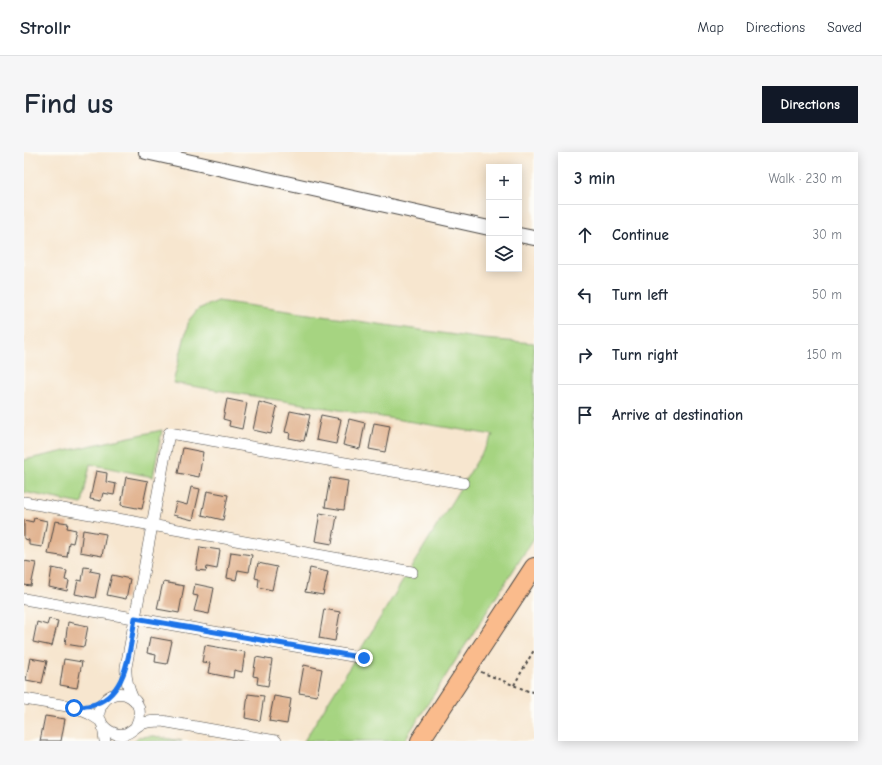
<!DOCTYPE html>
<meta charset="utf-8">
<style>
:root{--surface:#fff;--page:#f6f6f7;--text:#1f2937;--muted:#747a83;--line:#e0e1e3;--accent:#111827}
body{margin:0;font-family:"Comic Neue",sans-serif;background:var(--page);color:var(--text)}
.controls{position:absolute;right:12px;top:12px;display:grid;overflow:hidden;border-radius:0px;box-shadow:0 2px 10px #0003}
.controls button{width:36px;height:36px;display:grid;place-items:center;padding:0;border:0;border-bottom:1px solid var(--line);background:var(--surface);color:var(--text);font:20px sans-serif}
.stop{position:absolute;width:12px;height:12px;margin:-9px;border:3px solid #1a73e8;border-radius:50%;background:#fff}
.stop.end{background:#1a73e8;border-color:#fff;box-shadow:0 1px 4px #0008}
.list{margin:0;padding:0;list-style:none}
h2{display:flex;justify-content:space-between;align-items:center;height:52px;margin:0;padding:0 16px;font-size:17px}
h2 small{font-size:13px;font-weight:400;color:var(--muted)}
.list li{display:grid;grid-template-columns:26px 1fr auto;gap:12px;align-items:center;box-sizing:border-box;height:60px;padding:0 16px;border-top:1px solid var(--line)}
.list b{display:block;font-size:15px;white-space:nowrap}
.list em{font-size:13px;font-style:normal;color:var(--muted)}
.icon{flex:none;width:22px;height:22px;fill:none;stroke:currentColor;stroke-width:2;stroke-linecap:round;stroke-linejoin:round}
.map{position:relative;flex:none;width:510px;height:589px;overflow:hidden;border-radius:0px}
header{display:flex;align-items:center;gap:24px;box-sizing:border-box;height:56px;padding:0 20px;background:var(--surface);border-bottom:1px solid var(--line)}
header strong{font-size:19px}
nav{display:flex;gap:22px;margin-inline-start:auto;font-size:14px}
.intro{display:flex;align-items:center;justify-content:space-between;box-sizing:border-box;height:96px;padding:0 24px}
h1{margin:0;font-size:28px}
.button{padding:10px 18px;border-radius:0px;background:var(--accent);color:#fff;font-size:14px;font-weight:700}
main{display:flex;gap:24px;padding:0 24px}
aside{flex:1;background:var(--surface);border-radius:0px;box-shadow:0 2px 10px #0003}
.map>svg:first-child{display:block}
.green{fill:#a6d481;stroke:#688056}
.building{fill:#e2b593}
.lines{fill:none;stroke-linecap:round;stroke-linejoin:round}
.minor-casing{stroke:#4a4744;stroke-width:12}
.tertiary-casing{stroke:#4a4744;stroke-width:16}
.primary-casing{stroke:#4a4744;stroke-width:20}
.path{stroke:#4a4744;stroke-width:2;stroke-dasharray:3 3;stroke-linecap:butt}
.minor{stroke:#fff;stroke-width:11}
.tertiary{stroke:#fff;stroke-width:14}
.primary{stroke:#fabb8c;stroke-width:18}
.route{stroke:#1a73e8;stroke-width:5}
</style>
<header>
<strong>Strollr</strong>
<nav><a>Map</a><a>Directions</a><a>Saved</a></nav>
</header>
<div class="intro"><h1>Find us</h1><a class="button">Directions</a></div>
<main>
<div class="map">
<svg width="510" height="589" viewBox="0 0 510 589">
<rect width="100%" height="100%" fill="#fdfcf7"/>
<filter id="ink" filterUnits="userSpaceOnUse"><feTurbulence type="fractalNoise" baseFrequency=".025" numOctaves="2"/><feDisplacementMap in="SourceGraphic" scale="8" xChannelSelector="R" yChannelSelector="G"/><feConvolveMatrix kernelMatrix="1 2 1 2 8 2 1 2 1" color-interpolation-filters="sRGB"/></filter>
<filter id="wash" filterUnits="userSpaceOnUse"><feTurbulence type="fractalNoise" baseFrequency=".012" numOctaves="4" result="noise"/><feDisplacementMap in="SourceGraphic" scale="16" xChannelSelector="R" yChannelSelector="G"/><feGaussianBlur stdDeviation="0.9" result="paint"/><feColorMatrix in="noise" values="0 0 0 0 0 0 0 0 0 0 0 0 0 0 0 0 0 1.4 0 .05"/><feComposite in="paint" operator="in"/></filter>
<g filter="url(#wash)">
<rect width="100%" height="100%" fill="#f7e6cf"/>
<path class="green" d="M194,149L459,187L510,191V386L380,589H280L469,283L149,231L165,168L174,157Z
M138,278L129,325L66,312L58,352L0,340V308Z
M129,584L158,589H110L114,585Z"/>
<g id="blocks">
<path class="building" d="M203,247L223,251L218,277L205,274L206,269L199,267Z
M235,250L253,255L247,282L229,278Z
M266,259L286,263L280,289L265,286L266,281L261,280Z
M297,263L317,267L312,292L292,288Z
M325,267L341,271L336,297L319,293Z
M350,271L366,274L361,300L345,297Z
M159,296L179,300L175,325L154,321Z
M72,319L83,321L82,330L92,332L90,343L79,341L77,349L66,347Z
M102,325L124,329L118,357L97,353Z
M306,326L324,329L320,358L301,355Z
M167,335L176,337L169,368L149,363L152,350L163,353Z
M183,339L204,343L199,368L178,363Z
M296,361L313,364L308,392L291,389Z
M10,366L23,369L18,395L5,393V388L0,387V368L9,370Z
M31,369L44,371L43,376L52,378L49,391L45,390L43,405L24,402Z
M59,378L82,382L78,404L56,400Z
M176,395L196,398L193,417L183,415L182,419L172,418Z
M207,400L228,403L225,420L214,418L212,428L203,426Z
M0,409L12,411L7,434L0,433Z
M234,411L253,415L248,438L234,435L235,427L231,426Z
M60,415L68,416L66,419L76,421L71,446L51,442L54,428L58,429Z
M28,416L43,419L41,428L45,429L43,439L25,435Z
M286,416L304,420L299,443L281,440Z
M88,423L106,427L102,447L83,443Z
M139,430L160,434L155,461L133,457Z
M171,432L190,436L185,462L170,459L174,444L169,443Z
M300,457L316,460L311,489L295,486Z
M25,467L34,469L28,494L9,490L13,470L23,473Z
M44,470L64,474L60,495L41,492Z
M126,485L148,489L143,512L131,510L132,503L123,501Z
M181,493L221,500L218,520L210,518L209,526L184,521L186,511L178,510Z
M232,505L248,508L244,534L233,532L234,525L229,524Z
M6,506L23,509L18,531L2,528Z
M40,507L58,510L53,536L36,533Z
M280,513L298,517L293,544L275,541Z
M224,542L240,544L236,569L221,566Z
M250,544L267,547L263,572L245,569Z
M21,564L41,567L37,589H16Z"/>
</g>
</g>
<g filter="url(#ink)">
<use href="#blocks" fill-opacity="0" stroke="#4a4744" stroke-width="1"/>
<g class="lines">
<defs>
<path id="minor" d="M0,350L388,420
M0,447L340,506
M0,547L50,555L66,562L77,569
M109,547C104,536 101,527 102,515L145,281L439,331
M79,574L81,589
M112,574C126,547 93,530 79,551C75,556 74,562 76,568C80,578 91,584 101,582C108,580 112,573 120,571C126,569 132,569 138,569L252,589"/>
<path id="tertiary" d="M122,0L465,76
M495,83L510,86"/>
<path id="primary" d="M396,589L510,415"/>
</defs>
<use href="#minor" class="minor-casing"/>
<use href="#tertiary" class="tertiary-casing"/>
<use href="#primary" class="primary-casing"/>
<path class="path" d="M457,520L504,539L510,540
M490,533L510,498"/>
<use href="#minor" class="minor"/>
<use href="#tertiary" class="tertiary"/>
<use href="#primary" class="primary"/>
</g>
</g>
<g class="lines" filter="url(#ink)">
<path class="route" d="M50,556C57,555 65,554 71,552C104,541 106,495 111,466L340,506"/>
</g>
</svg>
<div class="controls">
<button>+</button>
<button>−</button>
<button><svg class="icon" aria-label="layers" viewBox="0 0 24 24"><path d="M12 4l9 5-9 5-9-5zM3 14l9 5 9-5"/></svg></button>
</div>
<div class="stop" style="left:50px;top:556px"></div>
<div class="stop end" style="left:340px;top:506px"></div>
</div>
<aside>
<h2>3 min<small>Walk · 230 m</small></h2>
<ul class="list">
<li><svg class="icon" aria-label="ahead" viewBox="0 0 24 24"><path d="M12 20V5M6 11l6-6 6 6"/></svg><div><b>Continue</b></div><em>30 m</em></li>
<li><svg class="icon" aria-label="left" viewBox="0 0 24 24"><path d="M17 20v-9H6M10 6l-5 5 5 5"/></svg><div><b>Turn left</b></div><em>50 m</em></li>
<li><svg class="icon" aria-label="right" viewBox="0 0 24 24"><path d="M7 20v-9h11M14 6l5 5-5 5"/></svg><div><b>Turn right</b></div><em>150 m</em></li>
<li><svg class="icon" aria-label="arrive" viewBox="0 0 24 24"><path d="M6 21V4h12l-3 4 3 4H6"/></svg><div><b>Arrive at destination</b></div></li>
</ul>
</aside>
</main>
